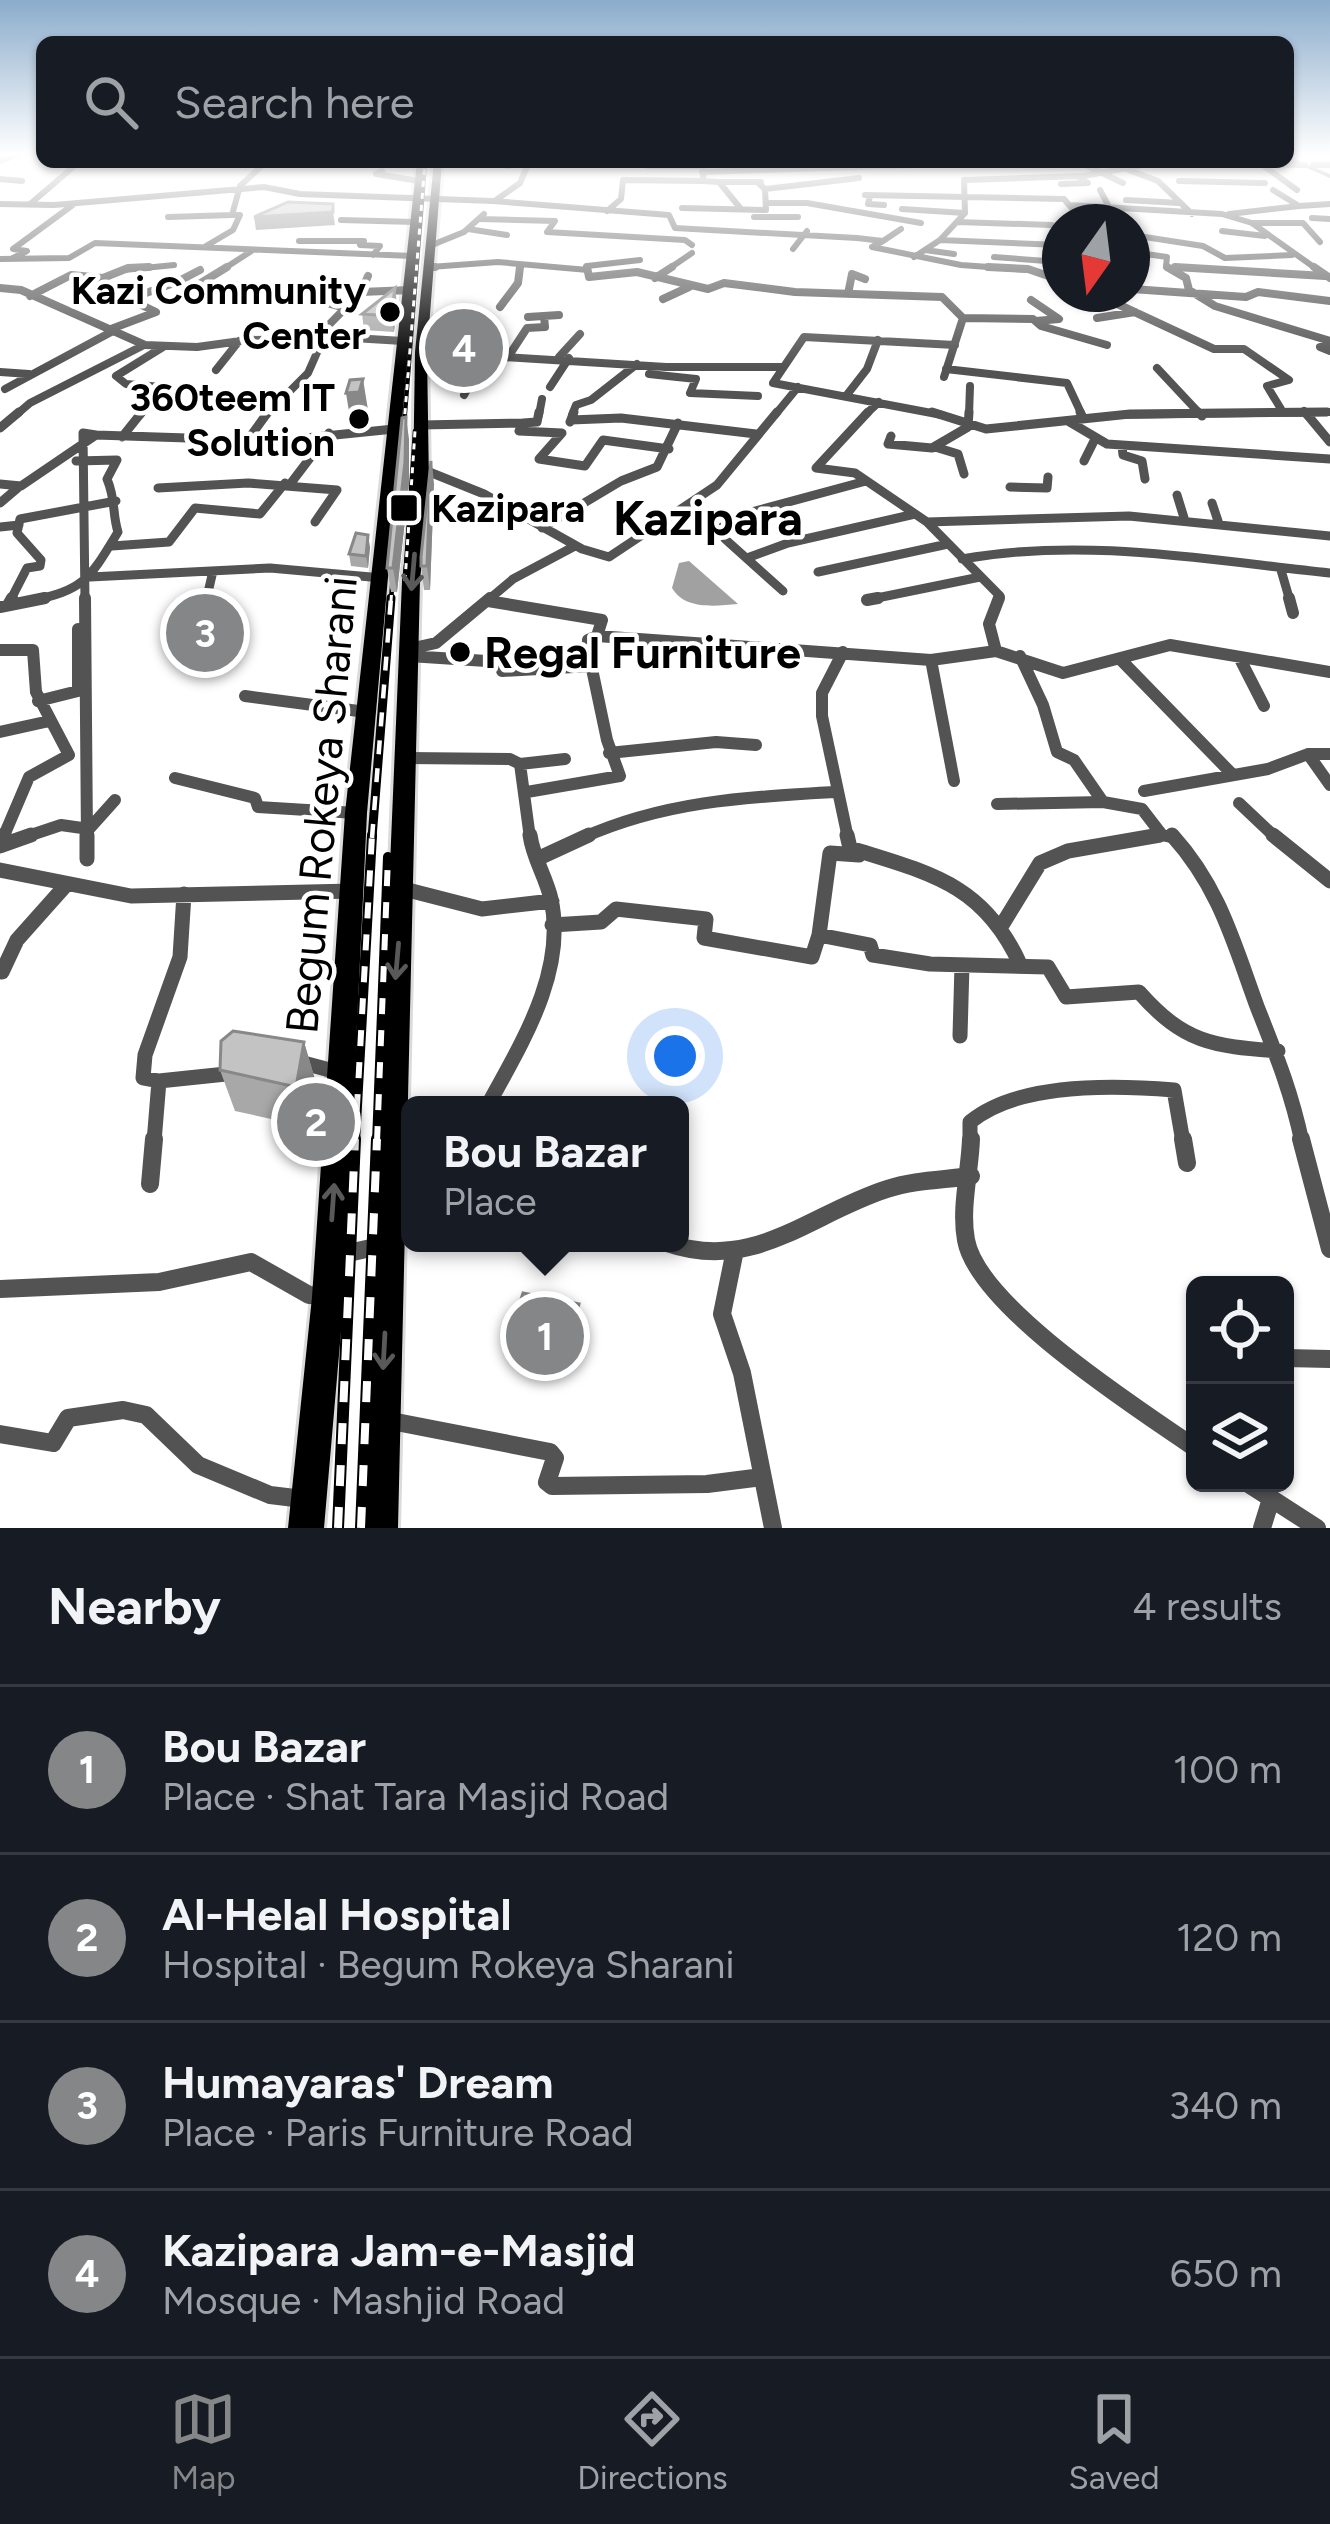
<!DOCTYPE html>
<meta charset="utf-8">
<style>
:root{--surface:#171b24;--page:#242831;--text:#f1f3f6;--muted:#9ea1a6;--line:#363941;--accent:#858687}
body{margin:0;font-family:Figtree,sans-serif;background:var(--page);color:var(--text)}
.controls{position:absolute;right:36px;bottom:36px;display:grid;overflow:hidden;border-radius:18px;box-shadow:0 3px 9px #0004}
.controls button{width:108px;height:108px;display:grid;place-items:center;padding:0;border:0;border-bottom:3px solid var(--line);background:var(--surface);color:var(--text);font:60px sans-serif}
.compass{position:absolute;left:1042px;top:204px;width:108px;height:108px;border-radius:50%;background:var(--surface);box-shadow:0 3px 9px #0004;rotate:194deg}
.you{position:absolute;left:675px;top:1056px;width:42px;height:42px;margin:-30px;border:9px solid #fff;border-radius:50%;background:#1a73e8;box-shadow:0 0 0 18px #1a73e833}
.badge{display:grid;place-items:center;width:78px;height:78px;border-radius:50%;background:var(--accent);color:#fff;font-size:39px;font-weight:700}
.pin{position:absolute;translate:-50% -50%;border:6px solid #fff;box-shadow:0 3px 12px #0006}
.popup{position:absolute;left:401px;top:1096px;width:288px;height:156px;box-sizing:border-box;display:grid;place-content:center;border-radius:18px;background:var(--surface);filter:drop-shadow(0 3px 9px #0005);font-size:39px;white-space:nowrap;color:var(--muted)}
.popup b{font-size:45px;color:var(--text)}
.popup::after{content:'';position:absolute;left:50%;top:100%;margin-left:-24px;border:24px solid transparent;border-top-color:var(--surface)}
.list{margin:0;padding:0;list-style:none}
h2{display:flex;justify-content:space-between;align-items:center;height:156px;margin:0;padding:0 48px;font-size:51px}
h2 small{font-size:39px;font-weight:400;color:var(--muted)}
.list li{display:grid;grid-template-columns:78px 1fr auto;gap:36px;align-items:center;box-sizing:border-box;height:168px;padding:0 48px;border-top:3px solid var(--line)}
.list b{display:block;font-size:45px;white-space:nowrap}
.list p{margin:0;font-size:39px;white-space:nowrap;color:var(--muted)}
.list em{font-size:39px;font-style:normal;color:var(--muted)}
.icon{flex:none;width:66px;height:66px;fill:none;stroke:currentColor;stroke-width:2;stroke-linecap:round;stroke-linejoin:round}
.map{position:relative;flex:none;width:1330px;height:1528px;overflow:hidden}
.search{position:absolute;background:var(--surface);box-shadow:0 3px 9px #0004;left:36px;right:36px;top:36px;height:132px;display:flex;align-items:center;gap:30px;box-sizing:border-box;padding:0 42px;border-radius:18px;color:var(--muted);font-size:45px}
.sheet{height:828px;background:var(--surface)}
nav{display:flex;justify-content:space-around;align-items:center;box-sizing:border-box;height:168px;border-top:3px solid var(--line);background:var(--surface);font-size:33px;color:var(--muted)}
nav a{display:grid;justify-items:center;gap:6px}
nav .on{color:var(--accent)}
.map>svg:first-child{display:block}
.water{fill:#a1a1a1}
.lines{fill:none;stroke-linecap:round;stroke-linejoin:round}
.primary-casing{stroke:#dbdbdb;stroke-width:6}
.minor-far5{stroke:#535353;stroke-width:6}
.minor-far4{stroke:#535353;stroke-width:8}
.minor-far3{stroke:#535353;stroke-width:9}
.minor-far2{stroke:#535353;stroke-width:12}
.minor-far1{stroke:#535353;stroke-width:15}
.minor{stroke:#535353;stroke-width:18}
.tertiary{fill:#535353;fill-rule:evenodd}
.primary{fill:#000;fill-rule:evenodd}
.rail-far3-casing{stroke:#000;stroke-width:4.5}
.rail-far2-casing{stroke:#000;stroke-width:9}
.rail-far1-casing{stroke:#000;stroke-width:10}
.rail-casing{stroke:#000;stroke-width:12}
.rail-far3{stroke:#fff;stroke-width:3;stroke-dasharray:6;stroke-linecap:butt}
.rail-far2{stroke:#fff;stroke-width:4.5;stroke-dasharray:14;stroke-linecap:butt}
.rail-far1{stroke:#fff;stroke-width:6;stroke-dasharray:16;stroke-linecap:butt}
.rail{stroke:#fff;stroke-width:8;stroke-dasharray:21;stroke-linecap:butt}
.wall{fill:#a8a8a8}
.shaded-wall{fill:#888}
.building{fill:#c3c3c3;stroke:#888;stroke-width:3}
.oneway{stroke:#595959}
.poi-dot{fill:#000;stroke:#fff;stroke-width:4.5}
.labels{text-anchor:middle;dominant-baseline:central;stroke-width:9;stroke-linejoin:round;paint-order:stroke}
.far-poi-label{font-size:39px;font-weight:bold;fill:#000;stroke:#fff;text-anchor:end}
.poi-label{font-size:45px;font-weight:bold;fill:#000;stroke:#fff;text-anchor:start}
.street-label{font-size:45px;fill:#000;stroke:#fff}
.far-district-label{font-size:48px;font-weight:bold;fill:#000;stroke:#fff}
</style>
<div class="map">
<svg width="1330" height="1528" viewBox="0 0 1330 1528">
<rect width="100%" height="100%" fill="#fff"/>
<path class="water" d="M689,561L738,604C715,606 685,610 672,588L679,563Z"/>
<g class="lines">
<defs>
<path id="primary" d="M417,162H425L367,813L344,1297L324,1528H288L312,1297L345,813Z
M434,162H442L427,352L429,484L420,581L398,1528H362L402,581L413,484L415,352Z"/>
</defs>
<use href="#primary" class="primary-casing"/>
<path class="minor-far5" d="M0,161L19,154
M487,162L508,166L524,162
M592,162H623
M704,162L703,181L719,182L741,209
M1079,162L1123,183
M1313,165H1330
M648,166H703
M1264,166L1297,190
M1126,169L1158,181L1192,214
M382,171L376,174L419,181
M702,172L1011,162
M0,179L22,181
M1179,181L1265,183
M719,182H761
M1061,184L1088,183L1078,177L1154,163L1305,165
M765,189L859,178
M1100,190L1109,207
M865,195L1064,199L1069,205L1222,214L1252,223L1318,270
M866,195L870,196L868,204L884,205
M496,200L520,183L529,162
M1126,200L1180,203
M766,203H807L921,223
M0,204L54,205L264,187L300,194L493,201L669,215L675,228L857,238L883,241L872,247L961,265L1030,270
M29,205L79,162
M1070,206L1082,221L1074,222
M1299,206L1330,204
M682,208L766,210L765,189L757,182
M902,209L965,213
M607,211L621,199L623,180L703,181
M1229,214L1299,206L1273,190
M168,217L232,215
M754,217H798
M1312,218L1330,219
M480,219L555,221L547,232L685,240L692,245
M341,220L415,222
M957,222L1052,225
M1253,223H1303L1320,242
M468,229L507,235
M1222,231L1265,236
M1132,235L1203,246L1225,258L1292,255
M940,240L1060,245
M299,241H364L360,245L380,246L373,255
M883,241L901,229
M432,245L464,232L484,214
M206,246L233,230L240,215H232L240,186L266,162
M793,249L807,231
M925,250L954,254
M1132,252L1167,257L1166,266L1172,270
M914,257L940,240L965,213L964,180L1081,176
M994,257L1060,262
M13,258L27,251L13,249L74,204
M0,259L69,258L95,243L413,256
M587,266L640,260
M430,267L498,262L588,270
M1175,267L1219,270
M124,270L174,265
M222,270L253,250
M519,270L520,265
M667,270L692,253"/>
<path class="minor-far4" d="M430,267H435
M587,267L589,277L637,272L708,289L724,283L795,292L942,297L963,318L944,377
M988,267L1028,269L1060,280
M1167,267L1186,278L1189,290L1215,306L1330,341
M1175,267L1325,276
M1314,267L1330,278
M1132,275L1133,267
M368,276L361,292L410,290
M655,278L672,267
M175,283L200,270
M196,286L227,267
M0,288L21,290L145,345L197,347L248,340L353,338L403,341
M1132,289L1246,297L1258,292L1330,301
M848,294L852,274L865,279
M1096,294L1214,349H1244L1289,380L1267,386L1281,409
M30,296L71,275L103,278L128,268L149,267
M663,299L689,287
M1031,300L1059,319L1036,321
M500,307L518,283L520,267
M528,317L559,315
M963,318L1033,319L1041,326L1107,345
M1097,318L1135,312
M111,329L156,312L129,299L174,283L267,287L349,309
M316,338L361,292
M1330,344L1320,347L1330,351
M421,352L666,367H783
M510,354L527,328L545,327L544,316
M559,357L580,334
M1157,368L1201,415
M946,369L1067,383L1082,415
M216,370L239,341
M0,372L29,374
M649,374L696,379L690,393L758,396
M550,387L569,358
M5,389L113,331
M464,395L486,354
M846,396L867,369L878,340
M1304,411L1307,415
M16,415L30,403L144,345
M140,415L162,387L126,384L116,376L163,347
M266,415L308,373L323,339
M539,415L542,399
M572,415L576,405L591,400L637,364
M775,415L798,387
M865,415L879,402
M942,415L773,383L804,337L955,345
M969,415L970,386
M1120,415L1330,412"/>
<path class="minor-far3" d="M868,412L816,468L855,473L927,522L1000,596L998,601
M932,412L986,429L1130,414L1327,412
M1080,412L1083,418
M1198,412L1202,416
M1305,412L1330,442
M571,420L621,418L756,434
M1068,421L1107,444L1330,459
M570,422L574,412
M523,423L537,422L539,412
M421,425L523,423L519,431L562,433L539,459L585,466L603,440L669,449
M0,428L19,412
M891,436L888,444L932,448L968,427L969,412
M122,437L142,412
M247,441L268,412
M1122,446L1123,455L1142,461L1145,479
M935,447L958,454L964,474
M1084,461L1094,441
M422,469L484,494L582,549L609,557L717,485L777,412
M291,483L329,433
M0,484L21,486L96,435L276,441L394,429
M1010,487L1047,488L1048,477
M158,488L248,483L337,490L315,522
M1177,495L1185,521
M0,503L20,486
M1212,503L1219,524
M744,514L866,481
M927,522L1129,516L1330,536
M0,527L19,525
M722,527L725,539L783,591
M542,528L621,481L657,467L678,423
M112,546L169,542L195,508L260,514L285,483
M747,558L788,543L915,514
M962,559C1086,537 1206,560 1330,573
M1281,570L1290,601
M818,572L948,544
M90,577L270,568L382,578
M867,600L980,577
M10,601L27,568L40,566L41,560L17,533L20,519L116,501
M30,601C85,590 90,578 118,532C112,513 116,500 107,479L117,460L76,461
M85,601L83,433L96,435
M206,601L213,571
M487,601L513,579L575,546"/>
<path class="minor-far2" d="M85,598L87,838
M1289,598L1293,613
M867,600L878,598
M488,601L602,620L597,636
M8,605L12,598
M0,607L45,598
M204,610L207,598
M409,649L436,643L490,598
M0,650H33L36,692L69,755L29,777L3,838
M996,651L989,624L999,598
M843,652L822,693V716L848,838
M409,656L502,662V671L592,666
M1020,656L1043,705L1057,752L1074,760L1103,802L1142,809L1162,835L1175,838
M1239,657L1264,706
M931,660L954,781
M1121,660L1233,775
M245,696L366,712
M38,701L78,691V629
M0,732L45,722
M609,753L716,742L756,745
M1308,754L1330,785
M407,758L510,759L520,764L565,759
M520,764L530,838
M175,778L255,798L258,807L356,813
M1144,791L1268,769L1308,754H1330
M527,792L620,776L607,740L588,650V640L597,636L931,660L996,651L1063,673L1170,645L1330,672
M1239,803L1276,838
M997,804L1103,802
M22,838L61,825L89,829L115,800
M582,838C664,801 746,797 835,792
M1143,838L1162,835"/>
<path class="minor-far1" d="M87,835V859
M847,835L850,848C929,873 983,883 1020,964
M1172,835C1220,888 1234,944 1258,1009C1277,1057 1291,1091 1302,1142
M1273,835L1330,881
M0,846L4,835
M0,846L31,835
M537,859L589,835
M0,870L131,896L353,891
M404,889L482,909L552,901
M552,925L601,922L616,909L706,919L704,938L812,957L819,935L870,945L873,955L930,964L1048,967L1066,997L1139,992C1184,1043 1212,1046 1278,1051
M1002,925L1040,863L1068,851L1160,835
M819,935L830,853L859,855
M2,972L17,940L66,885
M960,1036L962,965
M296,1061L341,1073
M159,1081L143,1078L145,1055L180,957L184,894
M488,1105C521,1044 567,972 551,899C546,877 533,858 530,835
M154,1142L159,1081L226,1074L232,1067
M970,1142V1122C1018,1082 1115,1085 1174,1090L1183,1142"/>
<path class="minor" d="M971,1139C970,1171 960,1208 966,1240C978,1307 1139,1409 1195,1448
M1183,1139L1187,1163
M1301,1139L1330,1249
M150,1184L154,1139
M667,1243C754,1273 809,1214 887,1189C914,1180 943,1180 971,1176
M734,1255L722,1314L742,1373L773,1528
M330,1257L389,1244L410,1225
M0,1289L159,1282L251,1262L309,1295L327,1296
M1285,1358L1330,1359
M386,1420L550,1452L555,1458L547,1482L552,1486L707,1484L762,1477
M0,1434L53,1443L68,1418L123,1410L146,1415L198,1465L270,1495L303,1499
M1247,1483L1317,1528
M1262,1528L1271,1499"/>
<path class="tertiary" d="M1288,156L1330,174V178L1288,160Z"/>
<use href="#primary" class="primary"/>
<defs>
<path id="rail-far3" d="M402,450L425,162
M405,581L415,431
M391,601L394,558"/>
<path id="rail-far2" d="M372,838L391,598"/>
<path id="rail-far1" d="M355,1142L372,835
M377,1142L388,857"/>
<path id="rail" d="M338,1528L355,1139
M361,1528L377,1139"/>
</defs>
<use href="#rail-far3" class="rail-far3-casing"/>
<use href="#rail-far2" class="rail-far2-casing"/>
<use href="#rail-far1" class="rail-far1-casing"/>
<use href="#rail" class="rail-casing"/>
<use href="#rail-far3" class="rail-far3"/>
<use href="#rail-far2" class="rail-far2"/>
<use href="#rail-far1" class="rail-far1"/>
<use href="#rail" class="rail"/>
</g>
<path class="wall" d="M397,304L394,332L364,330L362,314Z
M409,439V484L397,592H391L387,568Z
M434,484L430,590H424L421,566Z
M370,547L368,568L351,566L349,554Z
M228,601L234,625L201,642L184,628L177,603L197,604Z
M304,1042L316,1083L308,1127L235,1111L220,1070Z
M580,1318L566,1366L510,1354L508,1341Z"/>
<path class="shaded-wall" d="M333,212L335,225L256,230L254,217Z
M395,288L397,304L394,332L391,316Z
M363,379L368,410L364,423L351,424L346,393Z
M406,417L409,439V484L397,592L393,568Z
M432,462L434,484L430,590L427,566Z
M368,535L370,547L368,568L366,556Z
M228,601L234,625L201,642L194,617Z
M304,1042L316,1083L308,1127L296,1087Z
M579,1304L580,1318L566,1366L565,1353Z"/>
<path class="building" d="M288,202L333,204V212L254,217Z
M395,288L391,316L362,314Z
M363,379L359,392L346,393L350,380Z
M406,417L405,462L393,568H387L402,418Z
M431,461L427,566H421V557Z
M356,533L368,535L366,556L349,554Z
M212,596L228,601L194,617L177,603L197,604Z
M233,1031L304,1042L296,1087L220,1070L221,1041Z
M523,1293L579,1304L565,1353L508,1341Z"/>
<defs><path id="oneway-shaft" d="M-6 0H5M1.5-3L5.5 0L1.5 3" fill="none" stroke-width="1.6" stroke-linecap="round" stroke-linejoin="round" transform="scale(3)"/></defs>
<g class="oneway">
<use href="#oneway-shaft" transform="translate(413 572) rotate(95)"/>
<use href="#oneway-shaft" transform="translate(397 961) rotate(95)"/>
<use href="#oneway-shaft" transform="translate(333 1202) rotate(-86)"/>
<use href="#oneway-shaft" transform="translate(384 1351) rotate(93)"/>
</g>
<linearGradient id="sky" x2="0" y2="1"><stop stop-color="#8baccc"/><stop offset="0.42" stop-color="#fff"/><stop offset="1" stop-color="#fff" stop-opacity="0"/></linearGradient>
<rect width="1330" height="368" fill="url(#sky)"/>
<g class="poi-dot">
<circle cx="390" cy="312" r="12"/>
<circle cx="359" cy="419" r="12"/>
<rect x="389" y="493" width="30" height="30" rx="6"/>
<circle cx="460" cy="652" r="12"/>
</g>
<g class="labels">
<g class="far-poi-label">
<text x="366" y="290">Kazi Community<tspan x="366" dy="45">Center</tspan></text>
<text x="335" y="397">360teem IT<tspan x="335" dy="45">Solution</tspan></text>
<text x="431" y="508" text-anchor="start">Kazipara</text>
</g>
<g class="poi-label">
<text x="484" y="652">Regal Furniture</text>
</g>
<g class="street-label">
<text transform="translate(321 805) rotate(-85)">Begum Rokeya Sharani</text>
</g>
<g class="far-district-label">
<text x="708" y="518">Kazipara</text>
</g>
</g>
</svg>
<div class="controls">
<button><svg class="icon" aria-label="locate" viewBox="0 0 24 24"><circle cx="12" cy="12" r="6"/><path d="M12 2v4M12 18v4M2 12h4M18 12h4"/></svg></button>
<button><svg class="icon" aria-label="layers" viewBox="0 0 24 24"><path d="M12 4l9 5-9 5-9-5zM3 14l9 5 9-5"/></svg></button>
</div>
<svg class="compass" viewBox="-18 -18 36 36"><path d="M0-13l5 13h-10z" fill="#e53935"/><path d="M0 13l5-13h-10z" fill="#9ea1a6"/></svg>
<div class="you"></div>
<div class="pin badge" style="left:545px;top:1336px">1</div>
<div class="popup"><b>Bou Bazar</b>Place</div>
<div class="pin badge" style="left:316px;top:1122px">2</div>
<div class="pin badge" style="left:205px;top:633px">3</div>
<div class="pin badge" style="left:464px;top:348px">4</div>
<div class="search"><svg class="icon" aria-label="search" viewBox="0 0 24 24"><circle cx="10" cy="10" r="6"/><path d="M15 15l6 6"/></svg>Search here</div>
</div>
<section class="sheet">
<h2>Nearby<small>4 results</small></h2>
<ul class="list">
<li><span class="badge">1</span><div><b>Bou Bazar</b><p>Place · Shat Tara Masjid Road</p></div><em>100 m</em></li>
<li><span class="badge">2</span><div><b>Al-Helal Hospital</b><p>Hospital · Begum Rokeya Sharani</p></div><em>120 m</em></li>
<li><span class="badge">3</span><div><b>Humayaras' Dream</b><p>Place · Paris Furniture Road</p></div><em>340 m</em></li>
<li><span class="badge">4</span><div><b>Kazipara Jam-e-Masjid</b><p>Mosque · Mashjid Road</p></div><em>650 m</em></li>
</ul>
</section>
<nav>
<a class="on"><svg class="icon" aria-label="map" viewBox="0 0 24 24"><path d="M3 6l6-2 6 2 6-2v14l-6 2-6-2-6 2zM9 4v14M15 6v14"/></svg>Map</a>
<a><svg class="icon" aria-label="directions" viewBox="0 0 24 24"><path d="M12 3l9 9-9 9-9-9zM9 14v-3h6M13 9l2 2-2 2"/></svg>Directions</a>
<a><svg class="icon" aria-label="saved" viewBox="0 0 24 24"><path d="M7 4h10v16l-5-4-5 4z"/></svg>Saved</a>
</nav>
